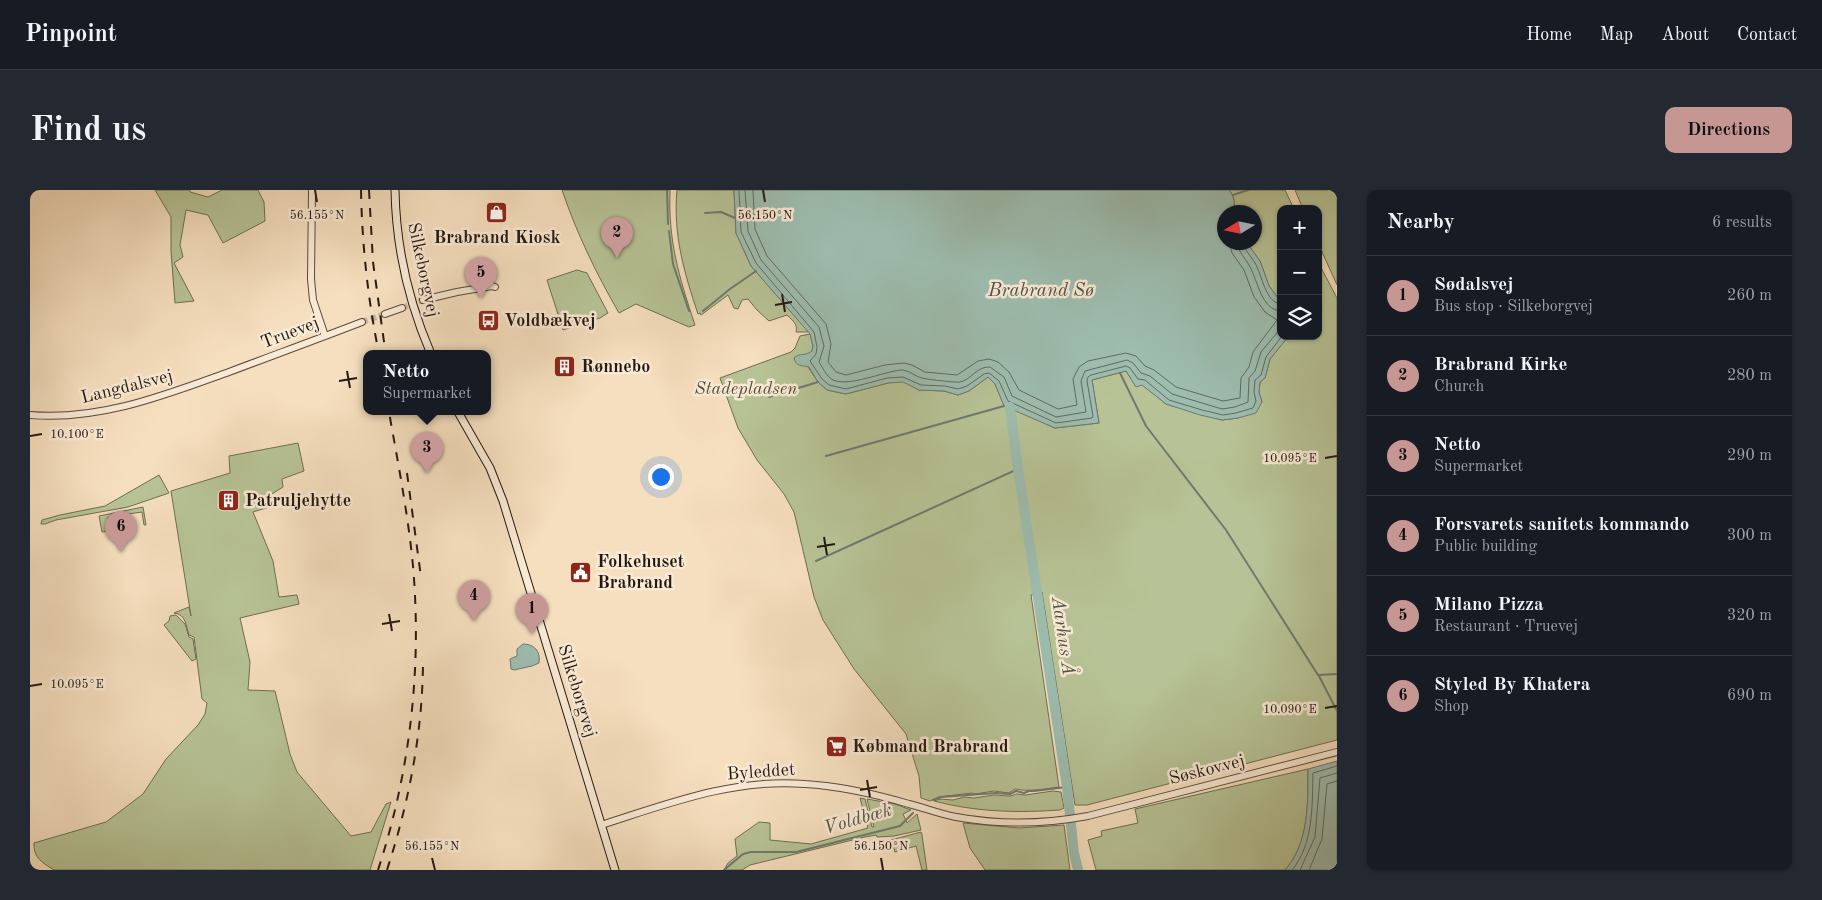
<!DOCTYPE html>
<meta charset="utf-8">
<style>
:root{--surface:#171b24;--page:#242831;--text:#f1f3f6;--muted:#9ea1a6;--line:#363941;--accent:#c59692}
body{margin:0;font-family:"Old Standard TT",serif;background:var(--page);color:var(--text)}
.controls{position:absolute;right:15px;top:15px;display:grid;overflow:hidden;border-radius:10px;box-shadow:0 1px 4px #0004}
.controls button{width:45px;height:45px;display:grid;place-items:center;padding:0;border:0;border-bottom:1px solid var(--line);background:var(--surface);color:var(--text);font:25px sans-serif}
.compass{position:absolute;left:1187px;top:15px;width:45px;height:45px;border-radius:50%;background:var(--surface);box-shadow:0 1px 4px #0004;rotate:260deg}
.you{position:absolute;left:630px;top:286px;width:18px;height:18px;margin:-12px;border:4px solid #fff;border-radius:50%;background:#1a73e8;box-shadow:0 0 0 8px #1a73e833}
.badge{display:grid;place-items:center;width:32px;height:32px;border-radius:50%;background:var(--accent);color:#111;font-size:16px;font-weight:700}
.pin{position:absolute;translate:-50% -41px;filter:drop-shadow(0 1px 2px #0008)}
.pin::after{content:'';position:absolute;top:26px;width:18px;height:15px;background:inherit;clip-path:polygon(0 0,100% 0,50% 100%)}
.popup{position:absolute;left:333px;top:160px;width:128px;height:65px;box-sizing:border-box;display:grid;place-content:center;border-radius:10px;background:var(--surface);filter:drop-shadow(0 1px 4px #0005);font-size:16px;white-space:nowrap;color:var(--muted)}
.popup b{font-size:19px;color:var(--text)}
.popup::after{content:'';position:absolute;left:50%;top:100%;margin-left:-10px;border:10px solid transparent;border-top-color:var(--surface)}
.list{margin:0;padding:0;list-style:none}
h2{display:flex;justify-content:space-between;align-items:center;height:65px;margin:0;padding:0 20px;font-size:21px}
h2 small{font-size:16px;font-weight:400;color:var(--muted)}
.list li{display:grid;grid-template-columns:32px 1fr auto;gap:15px;align-items:center;box-sizing:border-box;height:80px;padding:0 20px;border-top:1px solid var(--line)}
.list b{display:block;font-size:19px;white-space:nowrap}
.list p{margin:0;font-size:16px;white-space:nowrap;color:var(--muted)}
.list em{font-size:16px;font-style:normal;color:var(--muted)}
.icon{flex:none;width:28px;height:28px;fill:none;stroke:currentColor;stroke-width:2;stroke-linecap:round;stroke-linejoin:round}
.map{position:relative;flex:none;width:1307px;height:680px;overflow:hidden;border-radius:10px}
header{display:flex;align-items:center;gap:30px;box-sizing:border-box;height:70px;padding:0 25px;background:var(--surface);border-bottom:1px solid var(--line)}
header strong{font-size:24px}
nav{display:flex;gap:28px;margin-inline-start:auto;font-size:18px}
.intro{display:flex;align-items:center;justify-content:space-between;box-sizing:border-box;height:120px;padding:0 30px}
h1{margin:0;font-size:35px}
.button{padding:12px 22px;border-radius:10px;background:var(--accent);color:#111;font-size:18px;font-weight:700}
main{display:flex;gap:30px;padding:0 30px}
aside{flex:1;background:var(--surface);border-radius:10px;box-shadow:0 1px 4px #0004}
.map>svg:first-child{display:block}
.green{fill:#b7c396;stroke:#6e6e53}
.water{fill:#9dbdaf;stroke:#6d7b6f}
.lines{fill:none;stroke-linecap:round;stroke-linejoin:round}
.shore{stroke:#626a60;stroke-width:1}
.stream{stroke:#6d7b6f;stroke-width:2}
.river{stroke:#9dbdaf;stroke-width:10}
.tertiary-tunnel{stroke:#ccb79c;stroke-width:6;stroke-dasharray:6 3;stroke-linecap:butt}
.tertiary-casing{stroke:#5a4a3c;stroke-width:8}
.secondary-casing{stroke:#261810;stroke-width:9}
.tertiary{stroke:#f9ead5;stroke-width:6}
.secondary{stroke:#f9ead5;stroke-width:7}
.rail{stroke:#261810;stroke-width:2;stroke-dasharray:9 9;stroke-linecap:butt}
.ticks{fill:none;stroke:#261810;stroke-width:2}
.labels{text-anchor:middle;dominant-baseline:central;stroke-width:5;stroke-linejoin:round;paint-order:stroke}
.poi-label{font-size:18px;font-weight:bold;fill:#261810;stroke:#f9ead5;text-anchor:start}
.street-label{font-size:18px;fill:#261810;stroke:#f9ead5}
.park-label{font-size:18px;font-style:italic;fill:#524b38;stroke:#f9ead5}
.water-label{font-size:19px;font-style:italic;fill:#505248;stroke:#f9ead5}
.ticks-label{font-size:12px;text-anchor:middle;fill:#261810;stroke:#f9ead5;stroke-width:5;stroke-linejoin:round;paint-order:stroke}
</style>
<header>
<strong>Pinpoint</strong>
<nav><a>Home</a><a>Map</a><a>About</a><a>Contact</a></nav>
</header>
<div class="intro"><h1>Find us</h1><a class="button">Directions</a></div>
<main>
<div class="map">
<svg width="1307" height="680" viewBox="0 0 1307 680">
<rect width="100%" height="100%" fill="#f6dfbf"/>
<filter id="stains"><feTurbulence type="fractalNoise" baseFrequency=".004" numOctaves="4"/><feColorMatrix values="0 0 0 0 .2 0 0 0 0 .09 0 0 0 0 .02 0 0 0 .5 -.17"/></filter>
<radialGradient id="worn" r=".72"><stop offset=".6" stop-color="#630" stop-opacity="0"/><stop offset="1" stop-color="#630" stop-opacity=".3"/></radialGradient>
<path class="green" d="M125,0H160V2L178,7L192,0H228L234,12L235,31L193,53L178,25L156,20L150,55L153,67L144,73L164,111L145,113L141,61V27Z
M532,0H640C638,51 649,87 665,135L659,137L606,114L589,123C566,83 547,44 532,0Z
M647,0H704L706,43L721,76L779,142H766C768,134 763,131 757,125L739,131L727,120L718,109L712,110L708,119L704,118L698,105L671,125L670,123L668,124C654,82 643,45 647,0Z
M1199,0H1255L1264,19H1251V112L1239,96L1230,71L1217,53L1224,52V22H1203C1205,13 1205,7 1199,0Z
M1265,0H1307V95L1288,53V19H1273Z
M1288,72L1307,108V550L1057,615H1045L1012,402L1001,405L1029,597C1015,599 999,602 985,599L979,603L964,601L945,604L942,603L909,607L900,611L891,608L889,586L876,544L824,479L793,430L784,407L764,322L754,304L727,270L708,238L690,188L761,162L765,158L770,146L780,144L783,156L782,161L778,165V177L788,192L797,200L816,204L858,193L873,191L889,200L914,201L928,205L939,201L958,187L965,194L974,215L1025,238L1069,233L1062,190L1096,181L1106,196L1112,194L1136,214L1192,230L1208,228L1232,212L1229,202L1230,192L1235,188L1240,169L1258,146H1288Z
M547,80L557,83L578,123L570,128L533,140L517,90Z
M268,253L274,281L252,289L253,297L237,307L239,317L223,322L243,371L249,407L267,405L269,414L210,428L220,472L218,500L245,501L260,564L267,582L321,646L341,642L356,614L361,612L340,680H24C13,673 3,668 4,653L76,632L113,604L136,569L168,535L175,524L177,513L172,509L164,447L159,445C156,436 156,424 144,423L159,417L161,426L141,301L200,283L199,266Z
M129,285L139,303L98,317L26,330L15,334H11L12,330L30,325L75,316Z
M113,317L116,335H114L112,322L78,327L80,341L72,342L69,326Z
M146,425L155,434L159,447L163,449L166,469L162,471L134,435L139,431L140,426Z
M1278,579C1278,613 1279,653 1255,680H1066L1058,650L1072,646L1071,641L1108,633L1105,619Z
M1023,601L1031,602L1034,618L1030,620C987,623 946,622 904,611L910,609L923,610L934,607L944,608L964,605L980,606L987,604L995,605Z
M830,608L835,609L842,637H844L837,609L865,614L881,620L873,624L877,633L887,624L891,640L864,646L847,647L846,645L835,647L720,675L712,680H694L698,673L707,666L705,649L729,632L740,633V650L781,654L838,638Z
M933,633L989,638L1034,635L1040,680H955L940,658Z
M891,642L892,645L897,680H892L886,656L865,662L861,650Z"/>
<path class="water" d="M704,0H1199C1205,7 1205,14 1203,22H1194V52L1217,53L1230,71L1239,96L1251,112V146L1258,147L1240,169L1235,188L1230,192L1229,202L1232,212L1226,223L1208,228L1192,230L1170,225L1136,214L1112,195L1106,197L1096,181L1062,190L1069,233L1025,238L974,216L965,194L958,187L939,201L928,205L914,201L889,200L873,192L858,193L816,204L797,200L788,192L779,177C771,175 766,177 764,168C769,163 776,166 782,161L783,156L780,144L721,76L706,43Z
M493,454C504,454 511,461 509,473L502,476L484,480L481,479L480,469L487,466V459Z
M1307,571V680H1255C1279,653 1278,613 1278,579Z"/>
<g class="lines">
<path class="shore" d="M709,0L711,42L726,73L784,142L787,157L786,164L780,171L792,189L799,195L816,199L857,188L873,187L891,195L915,196L928,199L937,196L954,184L959,183L969,191L978,211L1026,233L1062,228L1063,226L1057,191L1058,187L1061,185L1096,176L1100,178L1108,189L1115,190L1139,210L1172,220L1193,225L1206,223L1223,218L1226,211L1224,202L1225,190L1231,185L1236,167L1252,146
M715,0L718,41L731,70L789,137L794,156L789,172C793,178 796,186 803,190C820,197 852,182 871,180C879,180 884,186 892,188C894,189 928,193 930,192C941,190 947,176 960,177L974,187L982,206L1026,227L1056,222L1051,191L1055,181L1097,170L1103,173L1111,183L1120,186L1142,204L1192,219L1205,217L1218,212L1219,188L1225,181L1231,162L1251,138
M723,0L725,39L737,66L796,134L801,154L798,172L806,182L816,185L855,175L874,173L882,175L895,182L927,185L948,171L959,169L968,172L979,182L989,200L1028,219L1047,215L1043,189L1049,177L1058,171L1096,163L1106,166L1115,176L1124,180L1146,197L1193,211L1210,208L1211,188L1219,177L1223,162L1247,130L1235,122L1224,107L1214,80L1202,63L1199,52
M1207,52C1208,63 1216,68 1220,77C1228,91 1231,120 1251,121
M1213,52C1214,60 1221,66 1225,73C1232,84 1235,113 1251,114
M1262,680C1284,654 1282,615 1283,583L1307,576
M1270,680L1285,647L1290,588L1307,583
M1279,680L1292,649L1297,594L1307,591"/>
<path class="stream" d="M637,0L638,34
M1203,5L1218,0
M675,23L691,22L705,28
M639,41L643,74L659,121
M673,121L700,99L726,81
M1090,183L1116,236L1196,340L1288,485L1307,484
M739,207L788,192
M796,266L974,216
M786,371L988,279
M1289,486L1307,521
M903,610L911,607L966,603L980,604L986,601L994,603L999,601H1004L1037,597
M694,680L713,664L721,662H766L870,636L883,623"/>
<path class="river" d="M980,217L988,279L1037,597L1044,663L1048,680"/>
<path class="tertiary-tunnel" d="M372,118L393,110
M332,132L355,124"/>
<defs>
<path id="tertiary" d="M282,0L281,89L283,110L295,146
M393,110L427,102L462,96L465,97
M355,124L372,118
M0,225C70,231 135,205 199,182C244,165 288,149 332,132
M571,635C637,614 704,588 775,594C810,596 845,604 879,614C895,618 910,624 926,627C970,635 1015,634 1058,626L1307,562"/>
<path id="secondary" d="M365,0C366,56 379,113 401,164
M428,222L460,278L473,311L585,680"/>
</defs>
<use href="#tertiary" class="tertiary-casing"/>
<use href="#secondary" class="secondary-casing"/>
<use href="#tertiary" class="tertiary"/>
<use href="#secondary" class="secondary"/>
<path class="rail" d="M331,0C332,55 338,110 349,164
M339,0L343,72L355,159
M377,283L391,387
M348,680C380,582 392,479 383,376C378,324 368,273 359,222
M357,680C379,612 393,541 393,469"/>
</g>
<path class="ticks" d="M285,0L287,12M733,0L735,12M752,104L755,122M745,115L762,112M317,181L320,198M309,191L327,188M0,246L12,244M1295,268L1307,266M794,347L797,365M787,357L805,354M359,424L362,441M352,434L370,431M0,496L12,494M1295,518L1307,516M837,590L840,607M830,600L847,597M402,668L405,680M851,668L853,680"/>
<defs>
<symbol id="shop-square" viewBox="-11 -11 22 22"><rect x="-9" y="-9" width="18" height="18" rx="4" fill="#8f2418" stroke="#f9ead5"/><path d="M-5-2.5h2.3a2.7 3.5 0 0 1 5.4 0H5L5.5 6h-11ZM-1.5-2.5h3a1.5 2.3 0 0 0-3 0Z" fill="#fff"/></symbol>
<symbol id="bus-square" viewBox="-11 -11 22 22"><rect x="-9" y="-9" width="18" height="18" rx="4" fill="#8f2418" stroke="#f9ead5"/><path d="M-5-6H5V4H4V6H2V4H-2V6H-4V4H-5ZM-3.5-4V0h7V-4ZM-3.5 1.2v1.5H-2V1.2ZM2 1.2v1.5H3.5V1.2Z" fill="#fff"/></symbol>
<symbol id="building-square" viewBox="-11 -11 22 22"><rect x="-9" y="-9" width="18" height="18" rx="4" fill="#8f2418" stroke="#f9ead5"/><path d="M-4-6H4V6H1V3H-1V6H-4ZM-2.5-4.3h1.7v1.8h-1.7ZM.8-4.3h1.7v1.8H.8ZM-2.5-1h1.7V.8h-1.7ZM.8-1h1.7V.8H.8Z" fill="#fff"/></symbol>
<symbol id="civic-square" viewBox="-11 -11 22 22"><rect x="-9" y="-9" width="18" height="18" rx="4" fill="#8f2418" stroke="#f9ead5"/><path d="M-.6-6.5H3V-4.5H.6V-3L4-1V1h2V6H-6V1h2V-1L-.6-3ZM-1.2 2.5V6h2.4V2.5Z" fill="#fff"/></symbol>
<symbol id="supermarket-square" viewBox="-11 -11 22 22"><rect x="-9" y="-9" width="18" height="18" rx="4" fill="#8f2418" stroke="#f9ead5"/><path d="M-6-5.5h2.5l.6 2H6L4.5 2H-2.5L-4.4-4H-6ZM-1.5 3.2a1.3 1.3 0 1 0 .1 0ZM3 3.2a1.3 1.3 0 1 0 .1 0Z" fill="#fff"/></symbol>
</defs>
<g fill-rule="evenodd">
<use href="#shop-square" x="454" y="10" width="25" height="25"/>
<use href="#bus-square" x="446" y="118" width="25" height="25"/>
<use href="#building-square" x="522" y="164" width="25" height="25"/>
<use href="#building-square" x="186" y="298" width="25" height="25"/>
<use href="#civic-square" x="538" y="370" width="25" height="25"/>
<use href="#supermarket-square" x="794" y="544" width="25" height="25"/>
</g>
<g class="labels">
<g class="poi-label">
<text x="467" y="48" text-anchor="middle">Brabrand Kiosk</text>
<text x="474" y="131">Voldbækvej</text>
<text x="551" y="177">Rønnebo</text>
<text x="215" y="311">Patruljehytte</text>
<text x="567" y="372">Folkehuset<tspan x="567" dy="21">Brabrand</tspan></text>
<text x="822" y="557">Købmand Brabrand</text>
</g>
<g class="street-label">
<text transform="translate(393 80) rotate(78)">Silkeborgvej</text>
<text transform="translate(260 143) rotate(-21)">Truevej</text>
<text transform="translate(97 197) rotate(-14)">Langdalsvej</text>
<text transform="translate(547 501) rotate(73)">Silkeborgvej</text>
<text transform="translate(1177 580) rotate(-14)">Søskovvej</text>
<text transform="translate(731 582) rotate(-4)">Byleddet</text>
</g>
<g class="park-label">
<text x="716" y="199">Stadepladsen</text>
</g>
<g class="water-label">
<text x="1011" y="101">Brabrand Sø</text>
<text transform="translate(1032 446) rotate(82)">Aarhus Å</text>
<text transform="translate(828 630) rotate(-16)">Voldbæk</text>
</g>
</g>
<g class="ticks-label">
<text x="287" y="29">56.155°N</text>
<text x="735" y="29">56.150°N</text>
<text x="47" y="248">10.100°E</text>
<text x="1260" y="272">10.095°E</text>
<text x="47" y="498">10.095°E</text>
<text x="1260" y="523">10.090°E</text>
<text x="402" y="660">56.155°N</text>
<text x="851" y="660">56.150°N</text>
</g>
<rect width="100%" height="100%" filter="url(#stains)"/>
<rect width="100%" height="100%" fill="url(#worn)"/>
</svg>
<div class="controls">
<button>+</button>
<button>−</button>
<button><svg class="icon" aria-label="layers" viewBox="0 0 24 24"><path d="M12 4l9 5-9 5-9-5zM3 14l9 5 9-5"/></svg></button>
</div>
<svg class="compass" viewBox="-18 -18 36 36"><path d="M0-13l5 13h-10z" fill="#e53935"/><path d="M0 13l5-13h-10z" fill="#9ea1a6"/></svg>
<div class="you"></div>
<div class="pin badge" style="left:502px;top:444px">1</div>
<div class="pin badge" style="left:587px;top:68px">2</div>
<div class="pin badge" style="left:397px;top:283px">3</div>
<div class="popup"><b>Netto</b>Supermarket</div>
<div class="pin badge" style="left:444px;top:431px">4</div>
<div class="pin badge" style="left:451px;top:108px">5</div>
<div class="pin badge" style="left:91px;top:362px">6</div>
</div>
<aside>
<h2>Nearby<small>6 results</small></h2>
<ul class="list">
<li><span class="badge">1</span><div><b>Sødalsvej</b><p>Bus stop · Silkeborgvej</p></div><em>260 m</em></li>
<li><span class="badge">2</span><div><b>Brabrand Kirke</b><p>Church</p></div><em>280 m</em></li>
<li><span class="badge">3</span><div><b>Netto</b><p>Supermarket</p></div><em>290 m</em></li>
<li><span class="badge">4</span><div><b>Forsvarets sanitets kommando</b><p>Public building</p></div><em>300 m</em></li>
<li><span class="badge">5</span><div><b>Milano Pizza</b><p>Restaurant · Truevej</p></div><em>320 m</em></li>
<li><span class="badge">6</span><div><b>Styled By Khatera</b><p>Shop</p></div><em>690 m</em></li>
</ul>
</aside>
</main>
